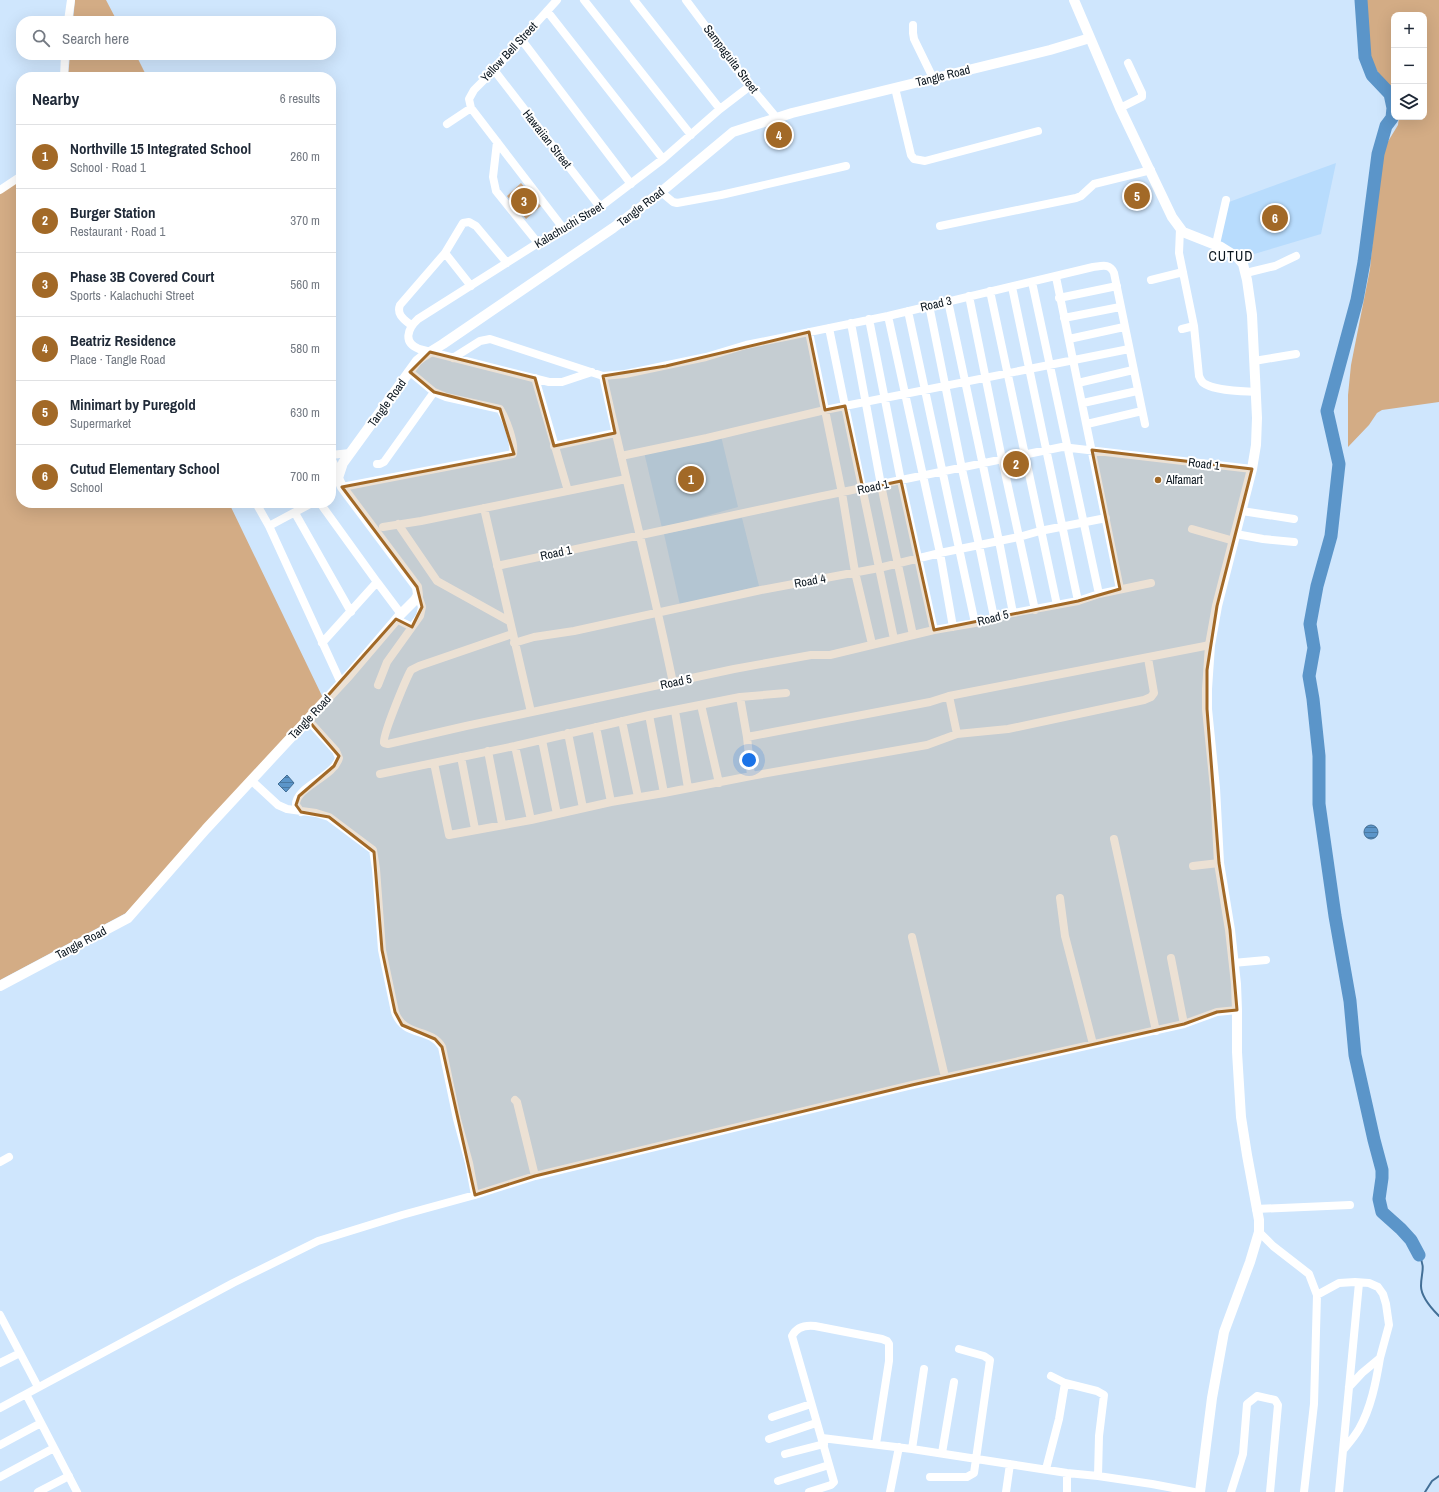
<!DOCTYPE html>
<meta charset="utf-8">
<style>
:root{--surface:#fff;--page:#f6f6f7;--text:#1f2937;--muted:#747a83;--line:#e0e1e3;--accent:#a26927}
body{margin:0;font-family:"Archivo Narrow",sans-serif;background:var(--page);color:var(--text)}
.controls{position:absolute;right:12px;top:12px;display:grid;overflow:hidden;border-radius:8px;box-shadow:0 4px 16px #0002}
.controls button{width:36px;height:36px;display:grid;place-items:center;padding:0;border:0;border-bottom:1px solid var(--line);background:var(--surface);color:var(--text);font:20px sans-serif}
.you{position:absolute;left:749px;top:760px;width:14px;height:14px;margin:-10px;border:3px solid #fff;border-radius:50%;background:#1a73e8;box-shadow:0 0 0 6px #1a73e833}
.badge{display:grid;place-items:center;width:26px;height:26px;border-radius:50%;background:var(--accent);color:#fff;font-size:13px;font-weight:700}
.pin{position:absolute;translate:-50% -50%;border:2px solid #fff;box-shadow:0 1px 4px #0006}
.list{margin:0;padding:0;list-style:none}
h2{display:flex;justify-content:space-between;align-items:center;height:52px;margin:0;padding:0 16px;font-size:17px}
h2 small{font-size:13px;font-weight:400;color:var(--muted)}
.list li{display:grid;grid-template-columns:26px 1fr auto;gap:12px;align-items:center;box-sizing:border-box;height:64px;padding:0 16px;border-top:1px solid var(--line)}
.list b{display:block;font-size:15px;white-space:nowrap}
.list p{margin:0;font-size:13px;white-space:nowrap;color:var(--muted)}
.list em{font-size:13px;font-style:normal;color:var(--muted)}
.icon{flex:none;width:22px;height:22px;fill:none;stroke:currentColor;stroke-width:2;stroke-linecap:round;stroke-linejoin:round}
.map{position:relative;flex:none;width:1439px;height:1492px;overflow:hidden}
.search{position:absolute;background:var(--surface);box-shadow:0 4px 16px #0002;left:16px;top:16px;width:320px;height:44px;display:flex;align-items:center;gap:10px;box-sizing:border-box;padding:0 14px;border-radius:16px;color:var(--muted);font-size:15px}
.panel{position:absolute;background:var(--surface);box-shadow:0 4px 16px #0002;left:16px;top:72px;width:320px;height:436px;border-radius:16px}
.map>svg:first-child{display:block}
.built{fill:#b8dcfd}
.green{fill:#d3ac85}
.water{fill:url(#water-rules);stroke:#436f96}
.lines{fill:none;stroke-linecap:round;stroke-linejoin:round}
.stream{stroke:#436f96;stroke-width:2}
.river{stroke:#5b95c9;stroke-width:13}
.minor{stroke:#fff;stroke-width:8}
.tertiary{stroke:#fff;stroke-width:10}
.marked{fill:#a26927;fill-opacity:0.2;stroke:#a26927;stroke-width:3;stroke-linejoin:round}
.poi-dot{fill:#a26927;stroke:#fff;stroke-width:1.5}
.labels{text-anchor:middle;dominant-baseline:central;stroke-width:4;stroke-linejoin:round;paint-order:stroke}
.street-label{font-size:12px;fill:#0b161f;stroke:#fff}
.poi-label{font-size:12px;fill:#0b161f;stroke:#fff;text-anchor:start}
.quarter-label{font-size:14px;letter-spacing:1px;fill:#0b161f;stroke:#fff}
</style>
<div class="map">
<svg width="1439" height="1492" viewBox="0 0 1439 1492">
<defs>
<pattern id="water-rules" width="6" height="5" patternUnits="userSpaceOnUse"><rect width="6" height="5" fill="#5b95c9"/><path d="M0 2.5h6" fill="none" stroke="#4979a3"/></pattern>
</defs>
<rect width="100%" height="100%" fill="#cfe6fd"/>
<path class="built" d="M1336,163L1321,234L1244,257L1217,242L1229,202Z
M721,436L738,507L662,528L644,452Z
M742,518L759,586L680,605L664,534Z"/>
<path class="green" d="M75,0H106L117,21H73Z
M1365,0H1439V402L1382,410L1377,413L1369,425L1348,447V395L1351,365L1370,269L1380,162L1384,148L1398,125L1399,117H1424V15H1394V94C1391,88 1385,83 1381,77C1365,54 1365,27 1365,0Z
M70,55H136L147,77H68Z
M21,179V503H229L323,698L126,913L0,980V194Z
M521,183L541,206L526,219L507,196Z"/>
<path class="water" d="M287,775L294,783L286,792L278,784Z
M1364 832a7 7 0 1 1 14 0a7 7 0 1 1-14 0Z"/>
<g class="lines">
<path class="stream" d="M1419,1255C1426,1268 1421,1272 1421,1286C1421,1296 1432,1309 1439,1316
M1425,1492L1432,1481L1439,1476"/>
<path class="river" d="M1361,0L1365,57L1372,75L1390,94L1393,108L1392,118L1386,126L1378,154L1364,262L1357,300L1327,411L1339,464L1331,536L1317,586L1310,624L1314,648L1309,676L1313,699L1319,756V804L1335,916L1350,1001L1355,1055L1374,1140L1382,1170V1178L1379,1199L1382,1212L1401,1229L1411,1240L1419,1255"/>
<path class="minor" d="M557,0L494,70L474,90L469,99L471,108L563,228
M584,0L691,135
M634,0L720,109
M686,0L750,86L776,117
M547,11L663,159
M68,21L71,0
M913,25V33L914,39L933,78
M521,39L631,184
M494,70L600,207
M64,77L65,55
M895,88L911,155L914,159L925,161L1038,131
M1120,108L1142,97V93L1128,63
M447,124L471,108
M497,142L493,177L496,191L538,243
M0,190L21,176
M661,192L673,202L677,203L721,195L846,166
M940,226L1076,198L1081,196L1094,184L1151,170
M1180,229L1179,253L1194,326L1199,376C1201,380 1201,382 1205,384C1217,391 1241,391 1256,392
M1216,244L1226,200
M445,253L471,286
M1246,273L1275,266L1296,256
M1056,277L1120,589
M1151,280L1183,272
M1032,282L1099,594
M1012,287L1078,601
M990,291L1057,605
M969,296L1002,459L1035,610
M1059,298L1117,286
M948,301L999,541L1013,613
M929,305L962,469L979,545L994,617
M908,311L975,623
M888,316L940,553L953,627
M1064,318L1120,307
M869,319L901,481L934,630
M851,323L881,485L913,635
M412,326C405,320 396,315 400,305L445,253L463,223L469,222L476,226L507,263
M829,328L845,406L894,639
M1182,329L1194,326
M809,332L842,493L855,572L872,644
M1069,339L1124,327
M453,358L480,341L490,339L603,376L625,374L706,357L746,345L888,316L1093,267C1102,266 1110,263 1114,273L1145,424
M1254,361L1296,354
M592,372L562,382H549L419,349C403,343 407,329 418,319L538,243L600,207L663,159L720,109L750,86
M603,376C625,478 652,580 673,683
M535,378L568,491
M1078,383L1133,370
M1083,403L1137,391
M1087,424L1142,411
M554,446L615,433
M331,455L350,453
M621,456L707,438L825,410L1129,349
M331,458L339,474
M377,464H380L384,462L434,392
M342,487L513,454C515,442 506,419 500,409L446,397L434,392L410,372
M256,503L269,526L341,683
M320,503L377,582L322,643
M484,508L531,712
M1242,511L1294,519
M295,513L351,612
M398,524L437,581L509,621
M269,526L312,503
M383,527L421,521L626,479
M1192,529L1234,541
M1236,534L1263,539L1294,542
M497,566L818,497L1062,447L1252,469
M377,582L401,614
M396,619L412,627
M512,634L419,666L411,670C406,679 382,736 384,743L388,744L466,726L734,669L811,655H830L934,630L975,623L1013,613L1078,601L1099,594L1151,583
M514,643L534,637L574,631L761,590L879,568L940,553L1019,537L1040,531L1106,518
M378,685L387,662L420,616L422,607L418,595
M949,696L957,734
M740,697L747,737L751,776
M701,705L719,783
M675,711L688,788
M649,715L664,793
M622,721L638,797
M596,727L611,802
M568,733L583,808
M747,737L930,702L949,696L1210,645
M542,740L557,814
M515,746L531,820
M488,751L502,824
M461,757L475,829
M434,763L449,835L531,820L611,802L664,793L751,776L927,745L957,734L1008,729L1144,700L1151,697L1154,693L1148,658
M380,774L515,746L649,715L740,697L786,693
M252,781L278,805L287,809L316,813L329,817L373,850L376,869L382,950L395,1012C404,1038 430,1027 442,1047L457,1119L469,1163L475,1195
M301,812L296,805C295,787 334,777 339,758L336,751L307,719
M1114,839L1156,1031
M1193,866L1219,863
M1060,898L1065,936L1093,1044
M912,937L945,1077
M1171,958L1184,1024
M1233,963L1266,960
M515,1100L517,1102L535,1176
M0,1162L9,1157
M1256,1209L1350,1205
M1259,1232L1273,1246L1309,1274L1317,1295L1339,1283L1355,1282L1369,1283L1378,1287L1383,1294L1386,1304L1389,1325L1380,1358L1362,1373L1349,1387
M0,1315L38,1387
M0,1363L20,1353
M1065,1383L1097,1391L1104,1395L1099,1436L1098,1476
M26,1394L77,1492
M0,1408L233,1283L318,1241L402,1215L475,1195L535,1176L912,1085L1184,1024L1217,1012L1237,1010
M772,1417L811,1404
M822,1438L912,1449L1067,1473L1098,1476L1152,1484L1194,1492
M769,1439L816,1423
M0,1445L41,1423
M912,1449L924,1369
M1344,1449C1349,1443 1355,1436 1359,1429C1371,1408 1376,1382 1380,1358
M942,1453L954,1382
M785,1454L824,1444
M1046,1469L1059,1419L1065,1383L1051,1376
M1067,1473V1492
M0,1477L54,1448
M930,1477H967L974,1473L990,1360L984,1356L959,1349
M778,1481L829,1465
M38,1492L69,1476
M809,1492L831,1485L834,1482L792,1336C797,1326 806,1325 815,1326L882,1339L887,1341L889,1344V1361L876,1444
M890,1492L899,1447
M1006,1492L1010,1464
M1231,1492L1243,1454L1247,1404L1257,1396L1275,1400L1278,1405L1270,1492
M1304,1492L1314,1404L1317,1295
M1339,1492L1359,1283"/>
<path class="tertiary" d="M1074,0L1120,108L1172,217L1183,232L1221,247L1237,257L1243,264L1247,280L1252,315L1257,418L1256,445L1252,469L1217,606L1210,645L1207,689V709L1215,788L1219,863L1230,930L1236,984L1237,1010V1052L1241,1117L1247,1155L1259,1220V1232L1250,1262L1224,1332L1212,1398L1200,1492
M0,986L128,918L206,829L349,675L401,614L415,600L418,595L417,587L342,487L338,478L343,463L417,361L422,357L443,344L613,228L661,192L733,132L792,113L1050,50L1090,38"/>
</g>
<path class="marked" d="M809,332L825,410L845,406L863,489L901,481L934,630L1078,601L1120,589L1092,450L1252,469L1217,606L1207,670V709L1219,863L1230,930L1237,1010L1217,1012L1184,1024L912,1085L535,1176L475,1195L442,1047L435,1039L402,1025L395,1012L382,950L374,852L329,817L301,812L296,805L299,796L334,766L339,756L307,719L396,619L412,627L422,607L417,587L342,487L514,454L500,409L434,392L410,372L430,352L535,378L554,446L615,433L603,376L666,366Z"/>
<circle class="poi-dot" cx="1158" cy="480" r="4"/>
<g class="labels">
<g class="street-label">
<text transform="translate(509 52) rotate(-47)">Yellow Bell Street</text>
<text transform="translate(731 59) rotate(53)">Sampaguita Street</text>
<text transform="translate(943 76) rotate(-14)">Tangle Road</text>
<text transform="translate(547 139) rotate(52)">Hawaiian Street</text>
<text transform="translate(641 207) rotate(-38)">Tangle Road</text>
<text transform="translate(569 225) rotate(-31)">Kalachuchi Street</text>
<text transform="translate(936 304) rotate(-13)">Road 3</text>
<text transform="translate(387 403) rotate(-54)">Tangle Road</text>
<text transform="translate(1204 464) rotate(7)">Road 1</text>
<text transform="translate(873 487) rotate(-12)">Road 1</text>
<text transform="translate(556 553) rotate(-12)">Road 1</text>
<text transform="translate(810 581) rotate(-10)">Road 4</text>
<text transform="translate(993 618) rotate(-14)">Road 5</text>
<text transform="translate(676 682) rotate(-12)">Road 5</text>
<text transform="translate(310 717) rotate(-47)">Tangle Road</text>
<text transform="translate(81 943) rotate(-28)">Tangle Road</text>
</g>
<g class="poi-label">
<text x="1166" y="480">Alfamart</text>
</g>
<g class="quarter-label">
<text x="1231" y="256">CUTUD</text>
</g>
</g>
</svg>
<div class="controls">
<button>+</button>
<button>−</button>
<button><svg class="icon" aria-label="layers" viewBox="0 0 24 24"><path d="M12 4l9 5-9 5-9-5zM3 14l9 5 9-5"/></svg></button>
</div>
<div class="you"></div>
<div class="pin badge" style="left:691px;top:479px">1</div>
<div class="pin badge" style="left:1016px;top:464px">2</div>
<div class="pin badge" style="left:524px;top:201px">3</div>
<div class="pin badge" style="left:779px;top:135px">4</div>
<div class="pin badge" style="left:1137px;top:196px">5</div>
<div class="pin badge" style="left:1275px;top:218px">6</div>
<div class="search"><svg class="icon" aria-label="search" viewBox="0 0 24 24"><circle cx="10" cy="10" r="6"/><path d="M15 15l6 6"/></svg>Search here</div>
<section class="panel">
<h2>Nearby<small>6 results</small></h2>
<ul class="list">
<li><span class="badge">1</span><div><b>Northville 15 Integrated School</b><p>School · Road 1</p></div><em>260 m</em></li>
<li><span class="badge">2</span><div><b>Burger Station</b><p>Restaurant · Road 1</p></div><em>370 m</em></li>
<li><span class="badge">3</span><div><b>Phase 3B Covered Court</b><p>Sports · Kalachuchi Street</p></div><em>560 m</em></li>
<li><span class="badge">4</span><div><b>Beatriz Residence</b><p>Place · Tangle Road</p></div><em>580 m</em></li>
<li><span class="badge">5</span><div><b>Minimart by Puregold</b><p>Supermarket</p></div><em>630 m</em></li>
<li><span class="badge">6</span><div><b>Cutud Elementary School</b><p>School</p></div><em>700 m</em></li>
</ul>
</section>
</div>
